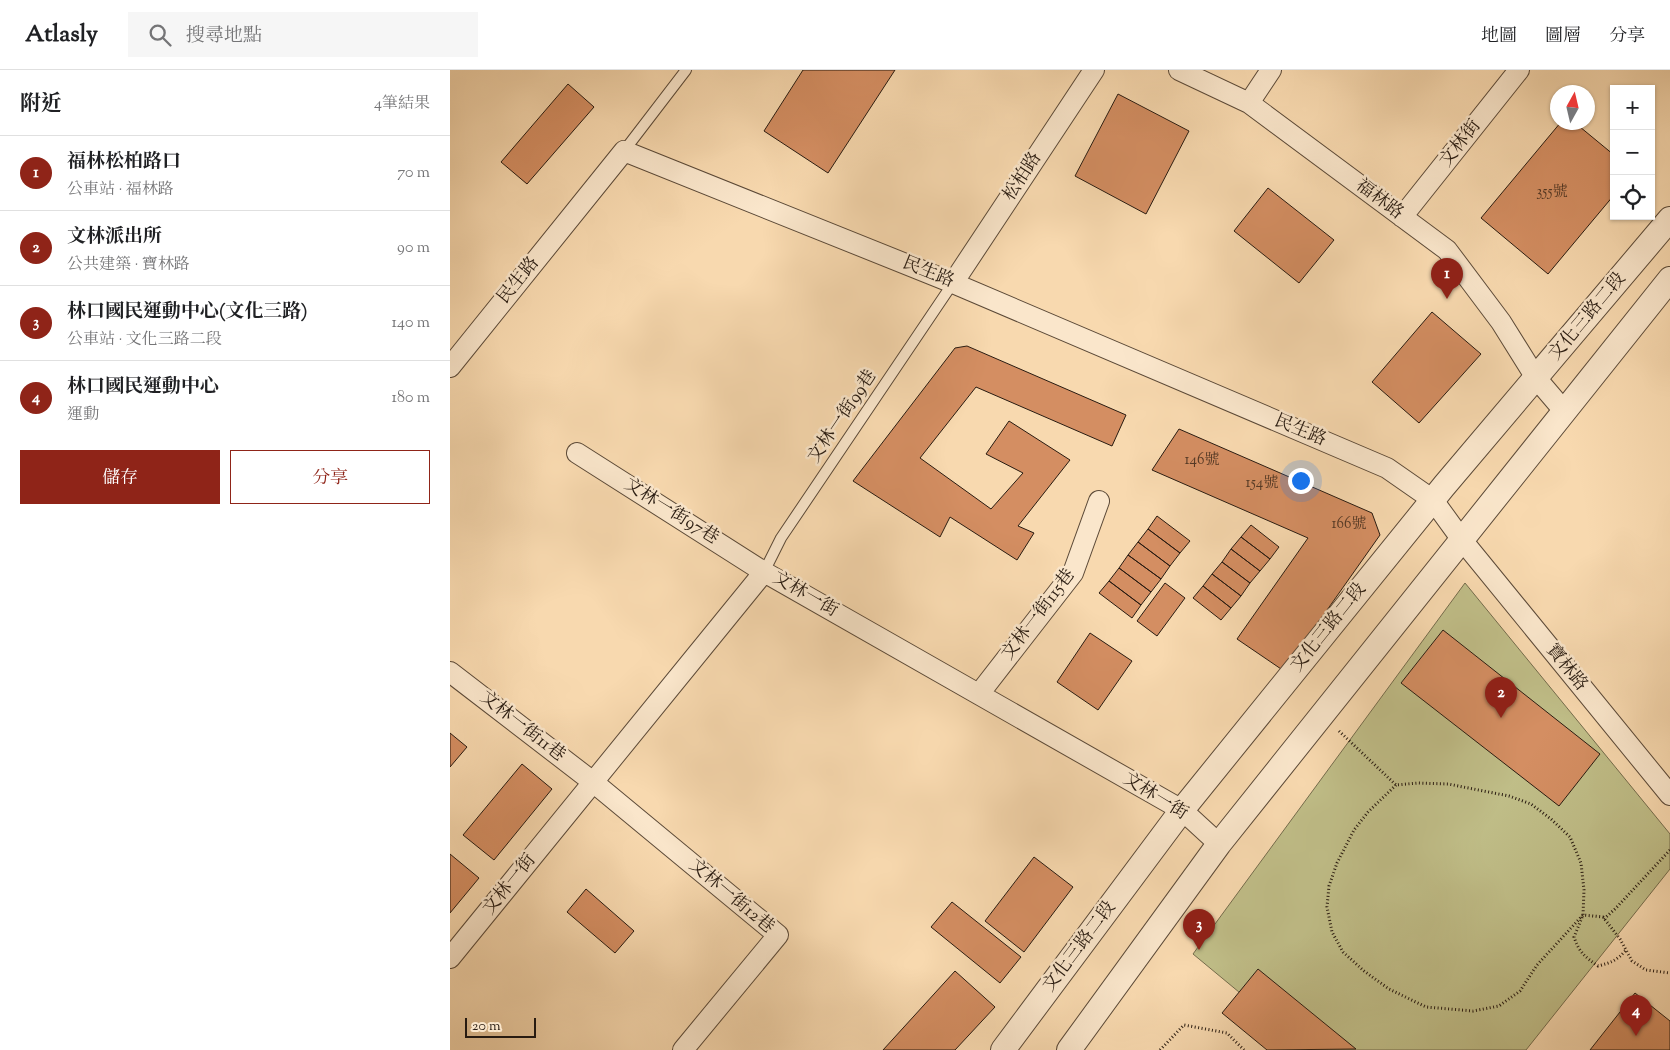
<!DOCTYPE html>
<html lang="zh-TW">
<meta charset="utf-8">
<style>
:root{--surface:#fff;--page:#f6f6f6;--text:#202124;--muted:#757577;--line:#e0e0e0;--accent:#8f2418}
body{margin:0;font-family:"Sorts Mill Goudy","Noto Serif TC",serif;background:var(--page);color:var(--text)}
.controls{position:absolute;right:15px;top:15px;display:grid;overflow:hidden;border-radius:0px;box-shadow:0 1px 4px #0004}
.controls button{width:45px;height:45px;display:grid;place-items:center;padding:0;border:0;border-bottom:1px solid var(--line);background:var(--surface);color:var(--text);font:25px sans-serif}
.compass{position:absolute;left:1100px;top:15px;width:45px;height:45px;border-radius:50%;background:var(--surface);box-shadow:0 1px 4px #0004;rotate:8deg}
.scale{position:absolute;left:15px;bottom:12px;width:71px;box-sizing:border-box;padding-left:5px;border:2px solid #281b11;border-top:0;font-size:14px;line-height:18px;white-space:nowrap;color:#281b11;-webkit-text-stroke:4px #fae6cb;paint-order:stroke}
.you{position:absolute;left:850px;top:410px;width:18px;height:18px;margin:-12px;border:4px solid #fff;border-radius:50%;background:#1a73e8;box-shadow:0 0 0 8px #1a73e833}
.badge{display:grid;place-items:center;width:32px;height:32px;border-radius:50%;background:var(--accent);color:#fff;font-size:16px;font-weight:700}
.pin{position:absolute;translate:-50% -41px;filter:drop-shadow(0 1px 2px #0008)}
.pin::after{content:'';position:absolute;top:26px;width:18px;height:15px;background:inherit;clip-path:polygon(0 0,100% 0,50% 100%)}
.list{margin:0;padding:0;list-style:none}
h2{display:flex;justify-content:space-between;align-items:center;height:65px;margin:0;padding:0 20px;font-size:21px}
h2 small{font-size:16px;font-weight:400;color:var(--muted)}
.list li{display:grid;grid-template-columns:32px 1fr auto;gap:15px;align-items:center;box-sizing:border-box;height:75px;padding:0 20px;border-top:1px solid var(--line)}
.list b{display:block;font-size:19px;white-space:nowrap}
.list p{margin:0;font-size:16px;white-space:nowrap;color:var(--muted)}
.list em{font-size:16px;font-style:normal;color:var(--muted)}
.actions{display:flex;gap:10px;padding:15px 20px}
.actions a{flex:1;padding:11px 0;border:1px solid var(--accent);border-radius:0px;text-align:center;font-size:18px;color:var(--accent)}
.actions .main{background:var(--accent);color:#fff}
.icon{flex:none;width:28px;height:28px;fill:none;stroke:currentColor;stroke-width:2;stroke-linecap:round;stroke-linejoin:round}
.map{position:relative;flex:none;width:1220px;height:980px;overflow:hidden}
header{display:flex;align-items:center;gap:30px;box-sizing:border-box;height:70px;padding:0 25px;background:var(--surface);border-bottom:1px solid var(--line)}
header strong{font-size:24px}
nav{display:flex;gap:28px;margin-inline-start:auto;font-size:18px}
.search{width:350px;height:45px;background:var(--page);display:flex;align-items:center;gap:12px;box-sizing:border-box;padding:0 18px;border-radius:0px;color:var(--muted);font-size:19px}
main{display:flex}
aside{flex:1;background:var(--surface)}
.map>svg:first-child{display:block}
.green{fill:#c0be88;stroke:#746c4c}
.building{fill:#d48e62;stroke:#281b11}
.lines{fill:none;stroke-linecap:round;stroke-linejoin:round}
.service-casing{stroke:#5c4a38;stroke-width:12}
.minor-casing{stroke:#5c4a38;stroke-width:22}
.tertiary-casing{stroke:#5c4a38;stroke-width:26}
.path{stroke:#281b11;stroke-width:3;stroke-dasharray:1 2.5;stroke-linecap:butt}
.service{stroke:#fae6cb;stroke-width:10}
.minor{stroke:#fae6cb;stroke-width:20}
.tertiary{stroke:#fae6cb;stroke-width:24}
.labels{text-anchor:middle;dominant-baseline:central;stroke-width:5;stroke-linejoin:round;paint-order:stroke}
.number-label{font-size:15px;fill:#533825}
.street-label{font-size:18px;fill:#281b11;stroke:#fae6cb}
</style>
<header>
<strong>Atlasly</strong>
<div class="search"><svg class="icon" aria-label="search" viewBox="0 0 24 24"><circle cx="10" cy="10" r="6"/><path d="M15 15l6 6"/></svg>搜尋地點</div>
<nav><a>地圖</a><a>圖層</a><a>分享</a></nav>
</header>
<main>
<aside>
<h2>附近<small>4筆結果</small></h2>
<ul class="list">
<li><span class="badge">1</span><div><b>福林松柏路口</b><p>公車站 · 福林路</p></div><em>70 m</em></li>
<li><span class="badge">2</span><div><b>文林派出所</b><p>公共建築 · 寶林路</p></div><em>90 m</em></li>
<li><span class="badge">3</span><div><b>林口國民運動中心(文化三路)</b><p>公車站 · 文化三路二段</p></div><em>140 m</em></li>
<li><span class="badge">4</span><div><b>林口國民運動中心</b><p>運動</p></div><em>180 m</em></li>
</ul>
<div class="actions"><a class="main">儲存</a><a>分享</a></div>
</aside>
<div class="map">
<svg width="1220" height="980" viewBox="0 0 1220 980">
<rect width="100%" height="100%" fill="#f8d9af"/>
<filter id="stains"><feTurbulence type="fractalNoise" baseFrequency=".004" numOctaves="4"/><feColorMatrix values="0 0 0 0 .2 0 0 0 0 .09 0 0 0 0 .02 0 0 0 .5 -.17"/></filter>
<radialGradient id="worn" r=".72"><stop offset=".6" stop-color="#630" stop-opacity="0"/><stop offset="1" stop-color="#630" stop-opacity=".3"/></radialGradient>
<path class="green" d="M1015,513L1220,764V799L1076,980H859L743,884Z"/>
<path class="building" d="M353,0H445L378,103L314,61Z
M118,14L144,37L77,114L51,92Z
M668,24L739,61L696,144L625,106Z
M1111,52H1124L1164,85V125L1098,204L1031,148Z
M818,118L884,170L849,213L784,161Z
M982,242L1031,284L969,353L922,312Z
M517,276L676,345L662,376L526,317L470,388L541,439L573,403L536,384L559,351L620,390L568,456L584,463L567,490L500,447L490,467L403,411L505,278Z
M729,359L922,443L930,465L834,601L787,569L858,468L702,400Z
M707,446L740,471L730,483L698,459Z
M801,455L829,477L820,489L791,467Z
M698,459L730,483L720,496L688,472Z
M791,467L820,489L810,501L781,479Z
M688,472L720,496L711,509L678,485Z
M781,479L810,501L800,513L772,492Z
M678,485L711,509L701,522L669,498Z
M772,492L800,513L791,526L762,504Z
M669,498L701,522L691,535L659,511Z
M762,504L791,526L781,538L753,516Z
M659,511L691,535L682,548L649,523Z
M715,513L735,528L707,566L687,551Z
M753,516L781,538L771,550L743,528Z
M993,560L1150,684L1109,736L951,613Z
M640,563L682,591L648,640L607,612Z
M0,663L17,677L0,697Z
M72,694L102,719L44,790L13,765Z
M0,784L29,808L0,843Z
M584,787L623,817L574,882L535,851Z
M136,819L184,861L165,883L117,842Z
M502,832L571,887L550,913L481,857Z
M808,899L906,979L817,980L772,943Z
M505,901L545,937L505,980H433Z
M1185,923L1220,951V980H1140Z"/>
<g class="lines">
<defs>
<path id="service" d="M174,81L236,0
M314,502L331,468L503,213"/>
<path id="minor" d="M729,0L799,33L997,180L1051,252L1086,308L1115,342
M799,33L821,0
M952,147L1069,0
M503,213L644,0
M0,297L174,81L503,213L937,398L983,430L1012,470L1220,725
M127,383L314,502L732,740L769,774
M0,602L143,712L328,865L233,980
M529,624L623,503L649,431
M0,888L314,502"/>
<path id="tertiary" d="M553,980L732,740L994,416L1220,149
M619,980L769,774L1220,209"/>
</defs>
<use href="#service" class="service-casing"/>
<use href="#minor" class="minor-casing"/>
<use href="#tertiary" class="tertiary-casing"/>
<path class="path" d="M889,661L946,715L968,713L998,714L1059,726L1081,734L1101,749L1120,767L1131,793L1134,820L1133,845L1153,847L1170,869L1182,891L1196,900L1220,903
M946,715L918,742L904,760L887,793L879,816L877,837L882,862L893,882L914,901L939,919L976,937L1023,941L1049,936L1070,921L1087,895L1133,845L1124,867C1129,882 1135,887 1148,896C1160,893 1168,890 1176,880
M1154,849L1166,838L1220,780
M710,980L734,955L777,963L794,980"/>
<use href="#service" class="service"/>
<use href="#minor" class="minor"/>
<use href="#tertiary" class="tertiary"/>
</g>
<g class="labels">
<g class="number-label">
<text x="1102" y="122">355號</text>
<text x="752" y="390">146號</text>
<text x="812" y="413">154號</text>
<text x="899" y="454">166號</text>
</g>
<g class="street-label">
<text transform="translate(1011 74) rotate(-52)">文林街</text>
<text transform="translate(573 107) rotate(-57)">松柏路</text>
<text transform="translate(929 130) rotate(37)">福林路</text>
<text transform="translate(478 203) rotate(22)">民生路</text>
<text transform="translate(69 211) rotate(-51)">民生路</text>
<text transform="translate(1138 247) rotate(-50)">文化三路二段</text>
<text transform="translate(393 347) rotate(-56)">文林一街99巷</text>
<text transform="translate(850 361) rotate(23)">民生路</text>
<text transform="translate(221 442) rotate(32)">文林一街97巷</text>
<text transform="translate(355 525) rotate(30)">文林一街</text>
<text transform="translate(589 545) rotate(-53)">文林一街115巷</text>
<text transform="translate(879 558) rotate(-51)">文化三路二段</text>
<text transform="translate(1116 598) rotate(51)">寶林路</text>
<text transform="translate(72 657) rotate(38)">文林一街11巷</text>
<text transform="translate(705 727) rotate(32)">文林一街</text>
<text transform="translate(60 815) rotate(-51)">文林一街</text>
<text transform="translate(281 827) rotate(40)">文林一街12巷</text>
<text transform="translate(630 877) rotate(-53)">文化三路二段</text>
</g>
</g>
<rect width="100%" height="100%" filter="url(#stains)"/>
<rect width="100%" height="100%" fill="url(#worn)"/>
</svg>
<div class="controls">
<button>+</button>
<button>−</button>
<button><svg class="icon" aria-label="locate" viewBox="0 0 24 24"><circle cx="12" cy="12" r="6"/><path d="M12 2v4M12 18v4M2 12h4M18 12h4"/></svg></button>
</div>
<svg class="compass" viewBox="-18 -18 36 36"><path d="M0-13l5 13h-10z" fill="#e53935"/><path d="M0 13l5-13h-10z" fill="#757577"/></svg>
<div class="scale">20 m</div>
<div class="you"></div>
<div class="pin badge" style="left:997px;top:229px">1</div>
<div class="pin badge" style="left:1051px;top:648px">2</div>
<div class="pin badge" style="left:749px;top:880px">3</div>
<div class="pin badge" style="left:1186px;top:966px">4</div>
</div>
</main>
